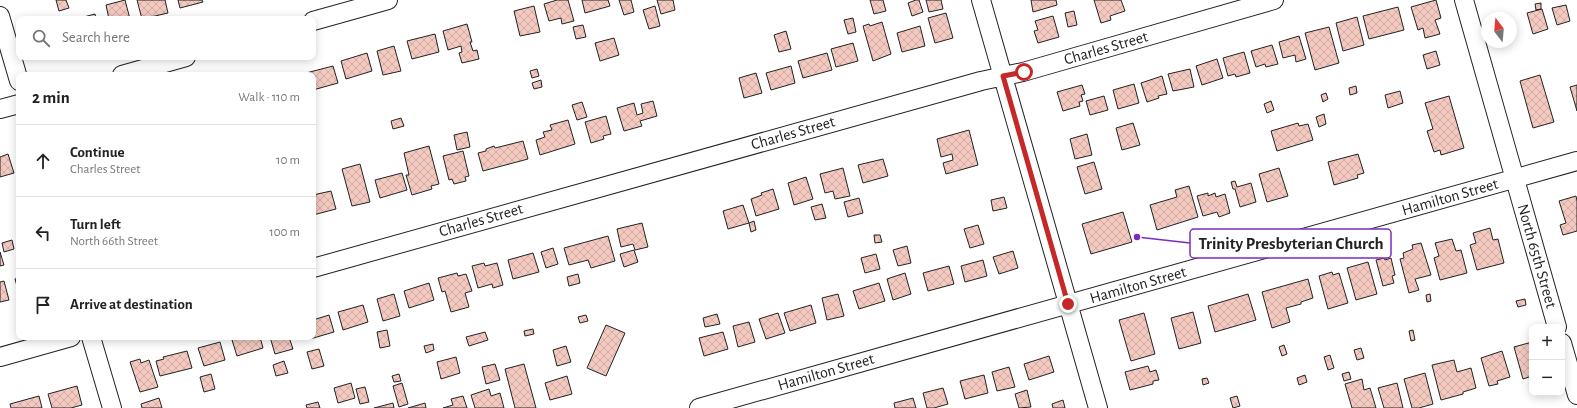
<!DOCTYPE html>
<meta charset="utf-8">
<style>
:root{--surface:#fff;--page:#f6f6f6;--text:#222;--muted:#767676;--line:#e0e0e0}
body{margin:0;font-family:"Alegreya Sans",sans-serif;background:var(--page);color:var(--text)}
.controls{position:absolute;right:12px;bottom:12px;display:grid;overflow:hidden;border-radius:8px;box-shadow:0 2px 10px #0003}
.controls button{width:36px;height:36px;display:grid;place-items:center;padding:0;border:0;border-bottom:1px solid var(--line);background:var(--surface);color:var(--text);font:20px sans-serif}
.compass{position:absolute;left:1481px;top:12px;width:36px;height:36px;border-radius:50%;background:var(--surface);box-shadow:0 2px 10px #0003;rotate:344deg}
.stop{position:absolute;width:12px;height:12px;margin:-9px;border:3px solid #c62828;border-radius:50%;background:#fff}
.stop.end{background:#c62828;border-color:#fff;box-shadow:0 1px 4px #0008}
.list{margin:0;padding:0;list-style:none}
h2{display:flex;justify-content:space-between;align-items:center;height:52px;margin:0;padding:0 16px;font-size:17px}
h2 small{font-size:13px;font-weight:400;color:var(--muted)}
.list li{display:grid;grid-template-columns:26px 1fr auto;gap:12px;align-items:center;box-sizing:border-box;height:72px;padding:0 16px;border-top:1px solid var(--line)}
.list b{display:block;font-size:15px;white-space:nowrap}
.list p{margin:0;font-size:13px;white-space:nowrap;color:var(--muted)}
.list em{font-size:13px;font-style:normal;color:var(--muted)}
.icon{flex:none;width:22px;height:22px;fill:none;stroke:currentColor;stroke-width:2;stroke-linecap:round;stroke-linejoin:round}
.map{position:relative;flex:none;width:1577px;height:408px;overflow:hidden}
.search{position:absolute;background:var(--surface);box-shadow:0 2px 10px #0003;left:16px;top:16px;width:300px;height:44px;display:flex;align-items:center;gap:10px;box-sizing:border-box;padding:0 14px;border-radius:8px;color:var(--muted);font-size:15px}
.panel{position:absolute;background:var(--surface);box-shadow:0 2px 10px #0003;left:16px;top:72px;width:300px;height:268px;border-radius:8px}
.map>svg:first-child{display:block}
.building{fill:url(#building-cross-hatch);stroke:#222}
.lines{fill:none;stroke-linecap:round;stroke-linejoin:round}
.minor-casing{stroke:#222;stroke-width:20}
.minor{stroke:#fff;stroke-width:18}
.route{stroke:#c62828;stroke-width:5}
.labels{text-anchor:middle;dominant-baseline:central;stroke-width:3;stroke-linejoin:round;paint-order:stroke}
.street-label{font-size:16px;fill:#222;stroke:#fff}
.leader{fill:none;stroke:#7b2cbf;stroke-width:1.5}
.callout-dot{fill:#7b2cbf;stroke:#fff;stroke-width:1.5}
.callout{fill:#fff;stroke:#7b2cbf;stroke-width:1.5}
.callout-label{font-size:17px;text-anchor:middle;font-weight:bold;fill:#222}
</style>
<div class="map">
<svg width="1577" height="408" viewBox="0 0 1577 408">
<defs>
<pattern id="building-cross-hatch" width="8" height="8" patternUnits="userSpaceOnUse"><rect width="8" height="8" fill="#f3c9c0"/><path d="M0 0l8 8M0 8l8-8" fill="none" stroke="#d0aca5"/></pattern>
</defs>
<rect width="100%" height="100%" fill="#fff"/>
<path class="building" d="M56,0H66L69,8L59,11Z
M125,0L130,19H109L106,5Z
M137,0H165L168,13L142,19Z
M178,0H202L203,2L180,8Z
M557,0H568L574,21L562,24L561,18L549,21L544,4Z
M582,0H608L610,6L585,13Z
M619,0H631L634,12L624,15Z
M657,0H673L675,10L661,14Z
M870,0H883L886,11L874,14Z
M916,0H919L923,12L912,16L908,3Z
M926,0H941L943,9L929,12Z
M1031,0H1056L1057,5L1033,12Z
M1094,0H1121L1125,11L1110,16L1111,20L1101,23Z
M1436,0L1441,18L1435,20L1440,34L1425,38L1423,28L1418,30L1411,7Z
M1541,3V9L1536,10L1535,4Z
M1566,5L1570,21L1557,25L1552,8Z
M534,6L540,32L520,36L514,11Z
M655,6L660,26L649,29L643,10Z
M1398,7L1404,30L1369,39L1363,16Z
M1542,9L1548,29L1533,34L1527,13Z
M1074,11L1077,25L1068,27L1065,13Z
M946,13L953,38L935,43L928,18Z
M95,14L96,19H76Z
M1053,16L1059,37L1038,43L1034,31L1038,30L1035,21Z
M1357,17L1364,45L1343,51L1336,23Z
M853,18L856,32L848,34L844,20Z
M882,22L891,54L873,61L863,26L869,24L870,26Z
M467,24L472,42H470L473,51L477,50L479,59L462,63L459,53L462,52L461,46L448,50L443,31Z
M583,25L586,37L576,39L573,27Z
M920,26L925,46L902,52L897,33Z
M1329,27L1339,63L1315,70L1305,33Z
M786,31L791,49L779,52L774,35Z
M435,34L439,52L412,59L407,41Z
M1299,36L1306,59L1296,62L1295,55L1283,58L1279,42Z
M614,38L619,55L600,61L595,43Z
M853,43L858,61L836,67L831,49Z
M1272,45L1278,64L1266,67L1265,64L1256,67L1251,51Z
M394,46L401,71L383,75L377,51Z
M1436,51L1440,65L1427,69L1423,55Z
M1244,52L1250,73L1236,77L1235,74L1228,76L1223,58Z
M367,53L372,71L346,79L341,61Z
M827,53L832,70L803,78L798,61Z
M1217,59L1223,78L1202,85L1196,66Z
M333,66L338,83L313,90V75H306V73Z
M791,66L795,83L771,90L766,73Z
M537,69L539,76L532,78L530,71Z
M1190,69L1194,87L1173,91L1168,74Z
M756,73L762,93L744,98L739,78Z
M1540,75L1554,122L1533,128L1520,81Z
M1162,76L1167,94L1158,96L1159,98L1147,102L1141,83Z
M541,80L542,87L534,89L532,83Z
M1134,84L1139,103L1118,109L1113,90Z
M1082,85L1085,94L1081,95L1083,101L1079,102L1080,106L1063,111L1057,92Z
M1577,85V111L1570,87Z
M1356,86L1357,93L1350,95L1349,88Z
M1400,91L1403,103L1388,108L1385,95Z
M1326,93L1328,99L1323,102L1321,95Z
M1104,96L1108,110L1090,115L1086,101Z
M1449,96L1464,148L1441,155L1440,150L1434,152L1427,131L1433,129L1425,103Z
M653,101L657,116L640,121L642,126L624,131L617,108L634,103L637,115L643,113L641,104Z
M1271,101L1274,110L1267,113L1264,104Z
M582,102L587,117L577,120L572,105Z
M1324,114L1326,124L1319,127L1316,117Z
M606,116L611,134L603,136L604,139L591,143L585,122Z
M401,118L404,126L393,129L391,121Z
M568,120L575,144L540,155L536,140L545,137L543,132L552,130L550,125Z
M1133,123L1140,145L1122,150L1116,128Z
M1298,123L1299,126L1308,124L1313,140L1277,151L1271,131Z
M969,130L978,165L946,174L943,163L953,160L952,154L941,157L937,139Z
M467,132L470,147L457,150L454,135Z
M1087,134L1092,155L1075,159L1070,139Z
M523,141L528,159L483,171L478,153L486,151V149L494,146L495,148Z
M429,146L439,184L431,186L432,189L412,195L406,175H409L404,153Z
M463,151L469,176L465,177L466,181L454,184L452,179L449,180L443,156Z
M8,154L14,173L0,177V157Z
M1358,154L1364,173L1357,175L1358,178L1334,185L1328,162Z
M883,159L888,176L863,183L858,165Z
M1094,162L1102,189L1085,194L1077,167Z
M360,164L370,202L352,206L342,169Z
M843,168L850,196L835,199L833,191L825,193L820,174Z
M1279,168L1288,196L1267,202L1259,174Z
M402,173L407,190L380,198L375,180Z
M806,177L813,199L794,205L788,183Z
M1235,181L1237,187L1251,183L1256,202L1240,207L1235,189H1233L1231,182Z
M1189,186L1198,217L1157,230L1150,205L1177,197L1175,190Z
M773,189L779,209L756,216L751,199L762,195L761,193Z
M331,191L336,209L313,215V195Z
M1208,193V196L1215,193L1216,197L1225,194L1230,213L1219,217L1217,212L1203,216L1197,196Z
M1576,196L1577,201V231L1563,235L1560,225L1566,223L1559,201Z
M1004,197L1007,208L993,211L991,200Z
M859,198L863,213L848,217L844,202Z
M822,204L826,218L815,220L811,207Z
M743,205L749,223L728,229L723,211Z
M1123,212L1132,242L1091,254L1082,224Z
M754,221L756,230L751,232L749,223Z
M642,223L648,247L635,250L633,244L621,247L617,229Z
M978,225L984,244L970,248L964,229Z
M1490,228L1493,240L1498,239L1504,263L1477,270L1470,245L1476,243L1473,233Z
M874,235H880L882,242L875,243Z
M608,236L615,261L591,268L588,260L569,265L564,248Z
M1452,239L1456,251L1461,250L1467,273L1440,280L1434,258L1439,256L1435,243Z
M12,240L14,249L4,252L2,243Z
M1421,243L1431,275L1415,279L1419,290L1409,293L1400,259L1404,258L1403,253L1413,249L1412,245Z
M907,246L911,263L898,266L893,250Z
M553,248L558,264L546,268L541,252Z
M634,250L638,262L624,267L620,254Z
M1013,251L1018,268L999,274L993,257Z
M0,252L4,265L0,266Z
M533,253L539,272L513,279L508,260Z
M876,254L880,269L865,273L861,258Z
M1384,258L1385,260L1391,258L1395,275L1392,276L1394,283L1383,286L1376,260Z
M983,260L987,276L965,282L961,266Z
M1368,262L1377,294L1356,300L1347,268Z
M484,263L485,266L497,263L503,285L493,288L492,284L478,288L472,266Z
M949,266L954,284L928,291L923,273Z
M1332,272L1333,275L1339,273L1348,303L1328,309L1319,276Z
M457,273L458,276L466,274L472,291L465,293L469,307L451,312L445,291L442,292L438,278Z
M905,273L911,294L893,300L887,279Z
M578,274L580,283L569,286L567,277Z
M19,277V293L15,279Z
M1308,279L1313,298L1301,302V304L1286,308L1290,322L1272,328L1262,292Z
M4,281L9,300L0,302V282Z
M429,283L434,300L409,308L404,291Z
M879,283L885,301L859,309L853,291Z
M394,294L400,316L383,321L377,299Z
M838,294L844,316L827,320L822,298Z
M1248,294L1256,320L1215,332L1208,306Z
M1430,294L1431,301L1427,302L1426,295Z
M1525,299L1526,305L1518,307L1516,301Z
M363,305L368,322L343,330L338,312Z
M811,305L816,323L790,331L784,313Z
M1193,312L1201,343L1179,349L1171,318Z
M778,313L785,333L766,339L759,319Z
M1144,313L1155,354L1131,361L1119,320Z
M717,314L720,324L705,327L703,318Z
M329,315L334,332L310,339L309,337H313V320Z
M586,315L588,321L580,323L578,317Z
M749,322L755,342L738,347L733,326Z
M606,325L625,333L606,376L587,368Z
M533,329L534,334L525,336L524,331Z
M387,330L390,346L380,348L377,332Z
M1413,330L1415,340L1411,341L1409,331Z
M485,332L488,340L469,346L466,337Z
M723,332L728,349L704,356L699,338Z
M241,337H260L263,348L237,356L232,340Z
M270,337H289L293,349L275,354Z
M220,342L225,360L204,366L198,348Z
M1532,342V376L1523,379L1514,347Z
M433,344L434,350L426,353L424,346Z
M1284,345L1287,354L1282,356L1279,347Z
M566,346L571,362L557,366L553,350Z
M1361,348L1364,358L1357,360L1354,350Z
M319,349L324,366L312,369L307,352Z
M187,351L192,368L160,376L156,361L164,359L163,357Z
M1502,351L1510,377L1497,381L1498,384L1489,386L1481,358Z
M1330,355L1334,368L1328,370L1324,357Z
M1049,356L1054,372L1029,380L1024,364Z
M456,357L460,373L441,379L437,362Z
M140,359L141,363L149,360L158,387L140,392L130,362Z
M1454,360L1457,372L1471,368L1476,388L1463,392V394L1441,400L1432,365Z
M284,361L288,373L276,376L273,365Z
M495,364L500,380L486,384L482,367Z
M524,364L536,408H515L505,369Z
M1148,366L1150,372L1156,370L1159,380L1153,381V384L1130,390L1125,372Z
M1009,367L1015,387L997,391L992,372Z
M1349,372L1351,379L1344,381L1342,374Z
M1425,373L1433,404L1419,408H1412L1404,379Z
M211,374L215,389L204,392L200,377Z
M399,374L401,381L394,382L392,376Z
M984,375L988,393L965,399L960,381Z
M1305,375L1307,382L1299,385L1297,378Z
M567,376L572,394L550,400L545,383Z
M1207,378L1209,383L1203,385L1202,379Z
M1362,379L1364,390L1370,388L1376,408H1352L1345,384Z
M351,383L355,398L338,403L334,388Z
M402,383L408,404L399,407L393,386Z
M1397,383L1403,408H1384L1378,388Z
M77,386L82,405L71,408H52L48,394Z
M365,387L369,402L360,404L356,389Z
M943,388L948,404L934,408H927L923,393Z
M489,389L491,396L500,393L504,408H475L471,395Z
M1027,390L1031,407L1019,408L1015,394Z
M39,396L42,408H11L10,404Z
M463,396L467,408H443L453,405L451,399Z
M1237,396L1240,406L1233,408L1230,398Z
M159,398L162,408H142L141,404Z
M913,398L916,408H895L894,403Z
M1063,400L1065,408H1053L1052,404Z
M318,402L320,408H307L306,405Z
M393,403L394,408H374Z
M425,403L426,408H408Z"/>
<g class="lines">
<defs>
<path id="minor" d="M981,0L1098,408
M1464,0L1557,327
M0,16L19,81
M313,21L388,0
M122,75L186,57
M0,109L19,104
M313,268L981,81L1023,72L1274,0
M91,337L112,408
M1562,343L1577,395
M0,357L71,337
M699,408L1577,161"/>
</defs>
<use href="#minor" class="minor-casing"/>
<use href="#minor" class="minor"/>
</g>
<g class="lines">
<path class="route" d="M1024,72L1003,76L1068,304"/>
</g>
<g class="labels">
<g class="street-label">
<text transform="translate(1106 48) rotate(-16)">Charles Street</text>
<text transform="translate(793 133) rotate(-16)">Charles Street</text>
<text transform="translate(1450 197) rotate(-16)">Hamilton Street</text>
<text transform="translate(481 220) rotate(-16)">Charles Street</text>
<text transform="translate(1537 256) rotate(74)">North 65th Street</text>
<text transform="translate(1138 285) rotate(-16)">Hamilton Street</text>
<text transform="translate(826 372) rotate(-16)">Hamilton Street</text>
</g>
</g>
<path class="leader" d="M1137 237L1190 243"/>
<circle class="callout-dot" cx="1137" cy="237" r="4"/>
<rect class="callout" x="1190" y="229" width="201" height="29" rx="4"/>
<g class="callout-label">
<text x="1291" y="249">Trinity Presbyterian Church</text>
</g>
</svg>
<div class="controls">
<button>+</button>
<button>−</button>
</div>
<svg class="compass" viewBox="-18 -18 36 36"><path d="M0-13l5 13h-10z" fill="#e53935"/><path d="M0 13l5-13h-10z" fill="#767676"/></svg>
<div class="stop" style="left:1024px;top:72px"></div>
<div class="stop end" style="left:1068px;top:304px"></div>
<div class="search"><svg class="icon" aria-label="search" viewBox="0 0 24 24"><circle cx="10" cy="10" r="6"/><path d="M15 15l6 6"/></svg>Search here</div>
<section class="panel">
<h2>2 min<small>Walk · 110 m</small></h2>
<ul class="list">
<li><svg class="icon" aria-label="ahead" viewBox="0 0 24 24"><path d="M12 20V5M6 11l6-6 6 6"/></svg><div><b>Continue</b><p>Charles Street</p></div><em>10 m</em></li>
<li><svg class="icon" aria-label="left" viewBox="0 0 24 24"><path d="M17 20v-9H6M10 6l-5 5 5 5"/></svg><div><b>Turn left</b><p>North 66th Street</p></div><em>100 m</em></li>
<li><svg class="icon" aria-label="arrive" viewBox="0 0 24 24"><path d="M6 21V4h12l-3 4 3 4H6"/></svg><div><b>Arrive at destination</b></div></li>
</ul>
</section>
</div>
